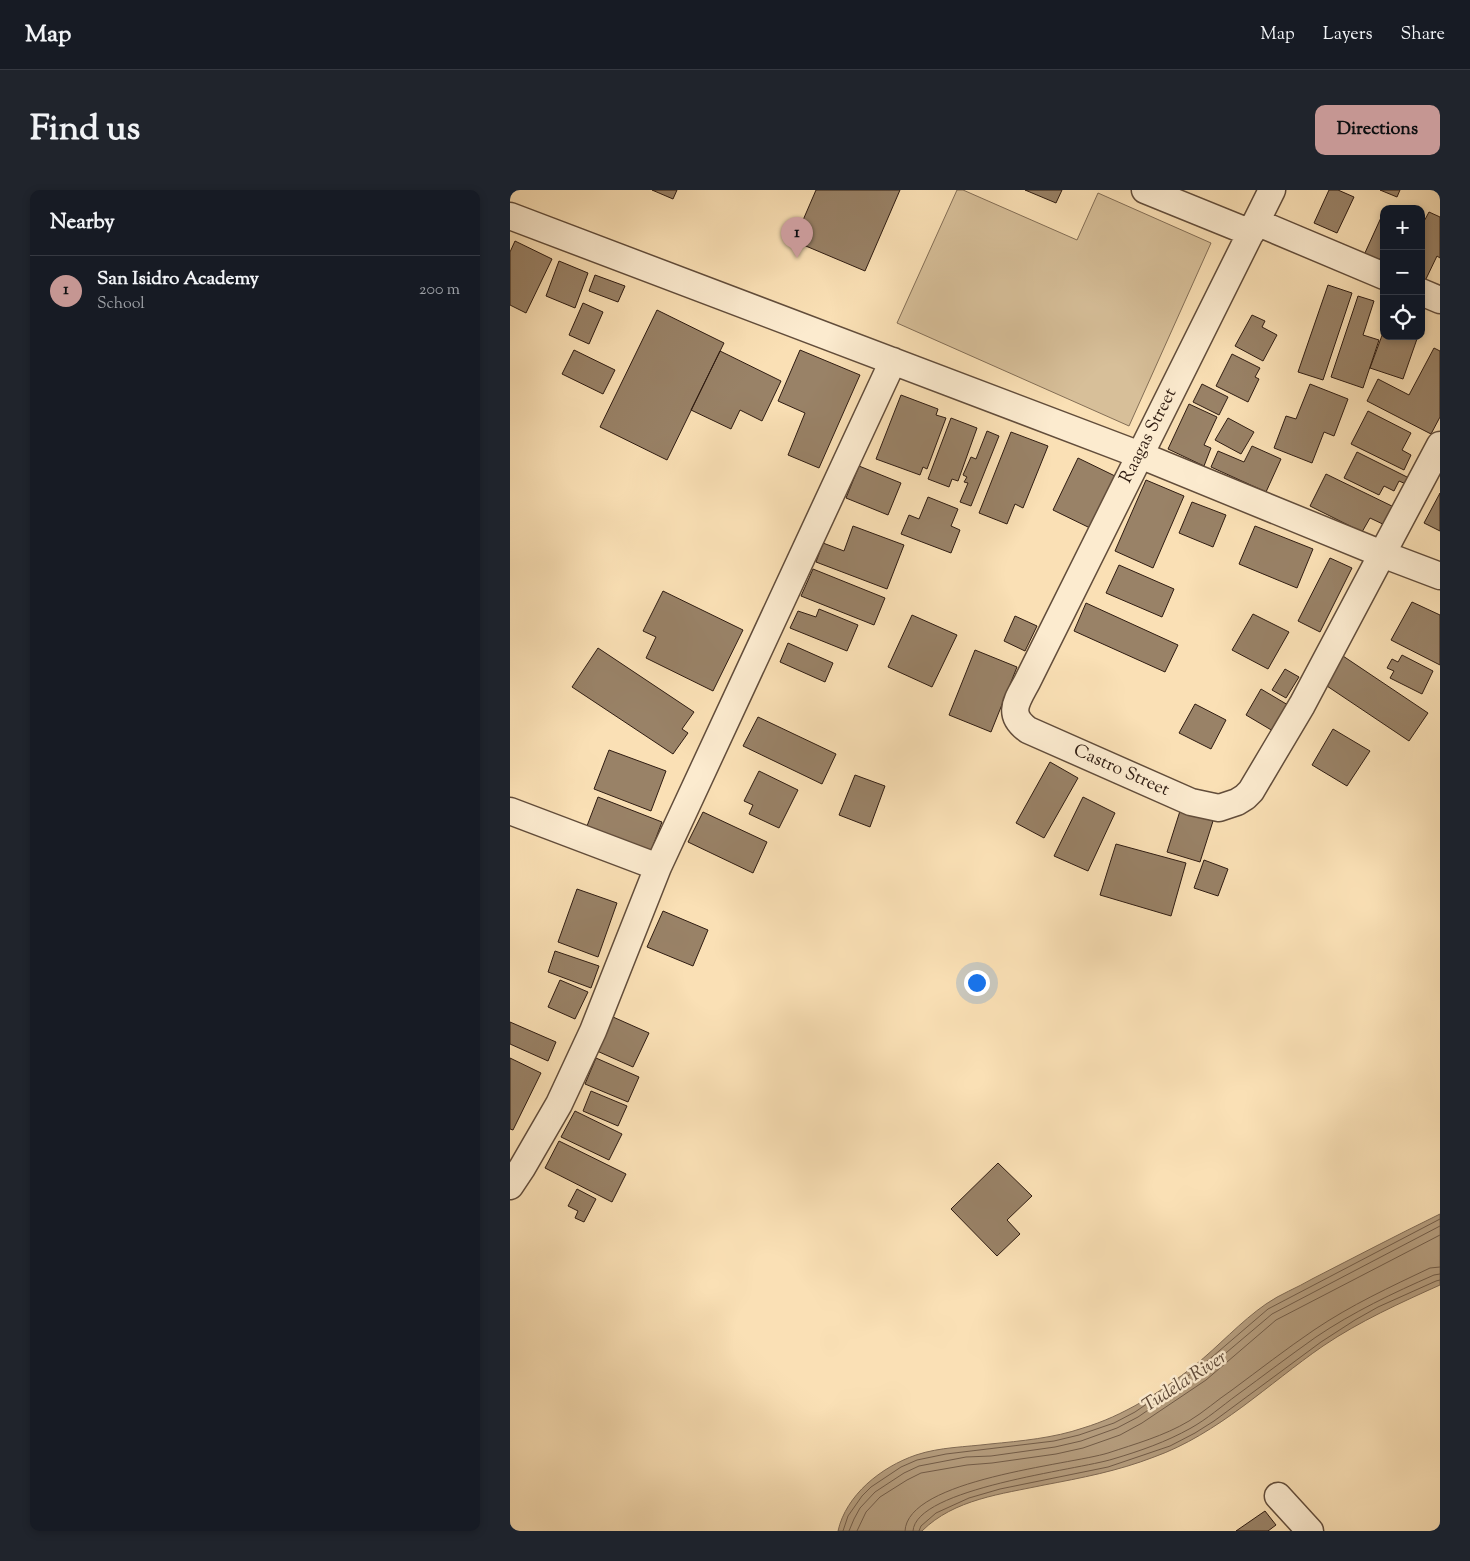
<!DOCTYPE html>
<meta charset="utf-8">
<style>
:root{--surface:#171b24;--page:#20242c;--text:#f1f3f6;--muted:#9ea1a6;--line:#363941;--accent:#c59692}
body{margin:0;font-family:"Sorts Mill Goudy",serif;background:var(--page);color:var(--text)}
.controls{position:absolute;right:15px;top:15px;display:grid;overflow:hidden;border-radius:10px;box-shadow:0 2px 8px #0003}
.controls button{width:45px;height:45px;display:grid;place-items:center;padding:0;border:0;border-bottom:1px solid var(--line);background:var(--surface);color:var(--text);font:25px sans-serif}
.you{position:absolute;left:466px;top:792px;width:18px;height:18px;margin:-12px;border:4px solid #fff;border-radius:50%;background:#1a73e8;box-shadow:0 0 0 8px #1a73e833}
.badge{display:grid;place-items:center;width:32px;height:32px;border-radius:50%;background:var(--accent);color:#111;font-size:16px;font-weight:700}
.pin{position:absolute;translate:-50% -41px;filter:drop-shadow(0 1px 2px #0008)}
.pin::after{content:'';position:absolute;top:26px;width:18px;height:15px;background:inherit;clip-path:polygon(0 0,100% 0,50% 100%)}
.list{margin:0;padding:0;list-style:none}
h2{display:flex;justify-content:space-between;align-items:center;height:65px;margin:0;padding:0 20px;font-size:21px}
h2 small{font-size:16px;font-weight:400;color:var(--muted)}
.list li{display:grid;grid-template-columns:32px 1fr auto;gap:15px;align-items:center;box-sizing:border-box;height:70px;padding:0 20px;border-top:1px solid var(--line)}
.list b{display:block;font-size:19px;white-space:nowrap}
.list p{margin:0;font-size:16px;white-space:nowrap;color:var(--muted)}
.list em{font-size:16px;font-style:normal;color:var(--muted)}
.icon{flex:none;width:28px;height:28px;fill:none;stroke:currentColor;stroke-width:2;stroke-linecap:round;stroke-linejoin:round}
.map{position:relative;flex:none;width:930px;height:1341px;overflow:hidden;border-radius:10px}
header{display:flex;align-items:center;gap:30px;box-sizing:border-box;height:70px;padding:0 25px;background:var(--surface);border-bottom:1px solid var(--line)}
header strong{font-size:24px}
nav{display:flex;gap:28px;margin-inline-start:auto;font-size:18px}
.intro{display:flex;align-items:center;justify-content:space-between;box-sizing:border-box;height:120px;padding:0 30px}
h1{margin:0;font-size:35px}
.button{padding:12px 22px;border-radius:10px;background:var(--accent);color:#111;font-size:18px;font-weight:700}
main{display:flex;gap:30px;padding:0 30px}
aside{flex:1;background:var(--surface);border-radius:10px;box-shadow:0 2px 8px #0003}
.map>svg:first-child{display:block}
.green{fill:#d7bf99;stroke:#836e56}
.water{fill:#b59d7e;stroke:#7f6953}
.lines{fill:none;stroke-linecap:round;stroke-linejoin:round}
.shore{stroke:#725c48;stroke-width:1}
.building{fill:#998267;stroke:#2f1c12}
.minor-casing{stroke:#624d3b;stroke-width:29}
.minor{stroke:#fcebcf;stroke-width:26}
.labels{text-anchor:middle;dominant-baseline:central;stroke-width:5;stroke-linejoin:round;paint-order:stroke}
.street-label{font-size:18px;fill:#2f1c12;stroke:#fcebcf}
.water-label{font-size:19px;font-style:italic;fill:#5e4938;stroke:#fcebcf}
</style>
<header>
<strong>Map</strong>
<nav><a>Map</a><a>Layers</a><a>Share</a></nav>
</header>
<div class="intro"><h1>Find us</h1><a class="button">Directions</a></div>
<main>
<aside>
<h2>Nearby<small></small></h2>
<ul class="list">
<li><span class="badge">1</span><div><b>San Isidro Academy</b><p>School</p></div><em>200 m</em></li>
</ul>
</aside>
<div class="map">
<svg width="930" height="1341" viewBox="0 0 930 1341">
<rect width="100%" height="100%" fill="#fae0b5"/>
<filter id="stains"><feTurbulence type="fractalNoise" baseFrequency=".004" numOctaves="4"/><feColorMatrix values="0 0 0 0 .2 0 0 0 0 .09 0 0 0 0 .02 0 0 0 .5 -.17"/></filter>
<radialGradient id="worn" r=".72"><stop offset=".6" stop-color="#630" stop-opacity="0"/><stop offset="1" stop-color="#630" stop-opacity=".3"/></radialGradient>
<path class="green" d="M447,0H453L567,50L588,3L701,53L619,236L387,133Z"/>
<path class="water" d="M930,1024V1095C890,1113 850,1131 813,1156C758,1194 708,1244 644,1267C608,1281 571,1288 534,1295C492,1304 444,1309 412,1341H328C336,1305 371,1277 406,1265C430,1257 456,1257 480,1254C511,1251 544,1248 573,1238C613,1226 651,1202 684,1176C709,1156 730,1132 756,1114C770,1104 787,1098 802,1089C845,1067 887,1045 930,1024Z"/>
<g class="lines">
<path class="shore" d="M333,1341L338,1326L352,1306L361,1297L391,1277L407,1270L436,1264L544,1251L569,1245L604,1233L625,1222L688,1179L758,1119L930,1029
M339,1341L344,1329L350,1318L365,1302L394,1283L409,1276L456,1267L481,1266L545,1257L571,1251L607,1238L628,1227L691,1184L762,1124L930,1036
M347,1341L356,1322L370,1307L397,1290L411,1283L457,1275L482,1273L546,1264L573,1258L610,1245L632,1233L696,1190L766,1130L930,1045
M395,1341C397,1289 559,1275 598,1263C625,1254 654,1246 679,1231C694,1222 707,1210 722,1200C749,1180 776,1159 804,1140C841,1115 880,1097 920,1078L930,1077
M403,1341C405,1298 568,1280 603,1269C630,1261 656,1252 681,1238C697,1229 712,1216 727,1205C753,1186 779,1166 806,1147C843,1122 883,1103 924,1085L930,1084
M409,1341L411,1336L426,1323L459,1308L490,1299L598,1277L660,1256L685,1243L704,1231L811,1152L845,1130L868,1117L926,1091L930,1090"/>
</g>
<path class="building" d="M142,0H167L163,9Z
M306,0H390L355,81L284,51Z
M515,0H552L546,13Z
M819,0H828L844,7L827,43L804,33Z
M870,0H890L887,7Z
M874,21V60L869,71L854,65Z
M919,22L930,27V68L927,66L915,91L911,90V37Z
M5,51L42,69L16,123L0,115V62Z
M49,71L78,83L65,118L36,106Z
M85,85L115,96L108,112L79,101Z
M818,95L842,103L813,190L788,182Z
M848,106L864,111L853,145L869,150L853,198L821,187Z
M73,113L93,122L79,154L59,145Z
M147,120L214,153L157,270L90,237Z
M742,125L755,131L752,137L767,145L753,171L725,156Z
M874,140V146H908L893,189L860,178Z
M924,158L930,161V227L921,244L857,211L868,189L899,205Z
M64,160L105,180L93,204L52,184Z
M290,160L350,185L309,278L278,265L295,223L268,211Z
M210,161L271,191L252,231L230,220L221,239L181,220Z
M722,164L750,178L745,187L749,189L738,212L706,196Z
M692,194L718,207L709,225L683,212Z
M800,194L838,209L824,246L814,242L802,273L764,258L776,226L786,229Z
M391,205L428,219L426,225L436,228L417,279L413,277L410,285L366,269Z
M679,214L707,227L694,255L701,258L694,276L658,259Z
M858,221L901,243L892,260L901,265L894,280L841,254Z
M441,228L467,238L448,291L442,289L439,297L418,289Z
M718,228L744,242L731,264L705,250Z
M477,241L489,246L461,316L450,312L458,293L454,292L457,287L453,285L461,267L466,269Z
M501,242L538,256L513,318L505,314L497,334L469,323Z
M742,256L771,269L756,302L701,277L708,261L734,272Z
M847,262L899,288L896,294L889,291L884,301L874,296L869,305L834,288Z
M568,268L605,286L580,338L543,320Z
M349,276L391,293L378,325L336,308Z
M816,284L888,319L879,337L860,328L852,342L800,316Z
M636,290L674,306L643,378L605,361Z
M930,303V341L914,333Z
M418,307L448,319L441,336L450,340L441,363L391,344L399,325L409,329Z
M682,312L716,325L703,357L669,343Z
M343,336L394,355L377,399L306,372L313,353L334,361Z
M745,336L803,359L787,398L729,374Z
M820,368L842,378L810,442L788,431Z
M609,375L664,399L652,427L596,403Z
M303,379L375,408L364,435L291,406Z
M153,401L233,440L203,501L136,468L146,447L133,441Z
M902,412L930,425V475L881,450Z
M576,413L668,455L655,482L564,441Z
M309,419L348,435L337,461L280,438L288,421L306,427Z
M743,424L779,442L758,479L722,460Z
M402,425L447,445L422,497L378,477Z
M505,426L527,436L515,461L494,451Z
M278,453L323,473L315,492L270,472Z
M88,458L184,522L172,539L178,543L163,564L62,497Z
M465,460L507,477L481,542L439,525Z
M892,465L923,481L912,504L880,488L884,481L877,478L882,469L888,472Z
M833,466L918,523L899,551L814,494Z
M775,479L789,487L776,508L762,500Z
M751,499L778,515L763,541L736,525Z
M685,514L716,530L701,559L669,543Z
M248,527L326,564L312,594L233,556Z
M823,539L860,561L837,596L802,575Z
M99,560L156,581L141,621L84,599Z
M540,572L568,588L534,648L506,633Z
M249,581L288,600L269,638L239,624L243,615L234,611Z
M345,585L375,596L360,637L329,625Z
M88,607L152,632L141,661L77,636Z
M573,607L605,623L578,681L544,666Z
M670,621L703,631L690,672L657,662Z
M193,622L257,652L243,683L178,652Z
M606,654L676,673L661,726L590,705Z
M694,670L718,679L708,706L684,698Z
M67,699L107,713L88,767L48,752Z
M153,721L198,740L183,776L137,757Z
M45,761L89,776L81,798L38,782Z
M50,790L78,802L65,829L38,817Z
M103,827L139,843L123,877L87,861Z
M0,832L46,852L38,871L0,854Z
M0,868L31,883L3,940L0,939Z
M86,868L129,887L118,912L75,894Z
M81,901L117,916L108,936L73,921Z
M65,921L112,944L99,970L51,947Z
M49,951L116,984L102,1012L35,978Z
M488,973L522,1006L497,1030L510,1044L487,1066L441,1019Z
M67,999L86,1009L74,1032L65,1028L68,1021L58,1016Z
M755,1321L766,1335L758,1341H726Z"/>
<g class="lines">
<defs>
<path id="minor" d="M635,0L741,43
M762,0L517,492C507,511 496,524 518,540L681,612L709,618L727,612L735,607L741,601L792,515L930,255
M0,26L630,265L872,364L930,386
M746,32L874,86
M911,102L930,110
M0,621L148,677
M0,996L12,978L49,914L83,841L148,677L383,171
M768,1306L800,1341"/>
</defs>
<use href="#minor" class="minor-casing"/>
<use href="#minor" class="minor"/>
</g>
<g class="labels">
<g class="street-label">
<text transform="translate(639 246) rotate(-63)">Raagas Street</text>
<text transform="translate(611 581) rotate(24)">Castro Street</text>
</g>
<g class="water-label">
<text transform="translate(675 1192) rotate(-33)">Tudela River</text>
</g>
</g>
<rect width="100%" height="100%" filter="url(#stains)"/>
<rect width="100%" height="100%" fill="url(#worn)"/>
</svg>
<div class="controls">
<button>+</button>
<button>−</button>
<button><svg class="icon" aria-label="locate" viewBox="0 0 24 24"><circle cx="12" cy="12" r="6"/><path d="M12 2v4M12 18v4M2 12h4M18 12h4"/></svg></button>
</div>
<div class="you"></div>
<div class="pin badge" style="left:287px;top:68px">1</div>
</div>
</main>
